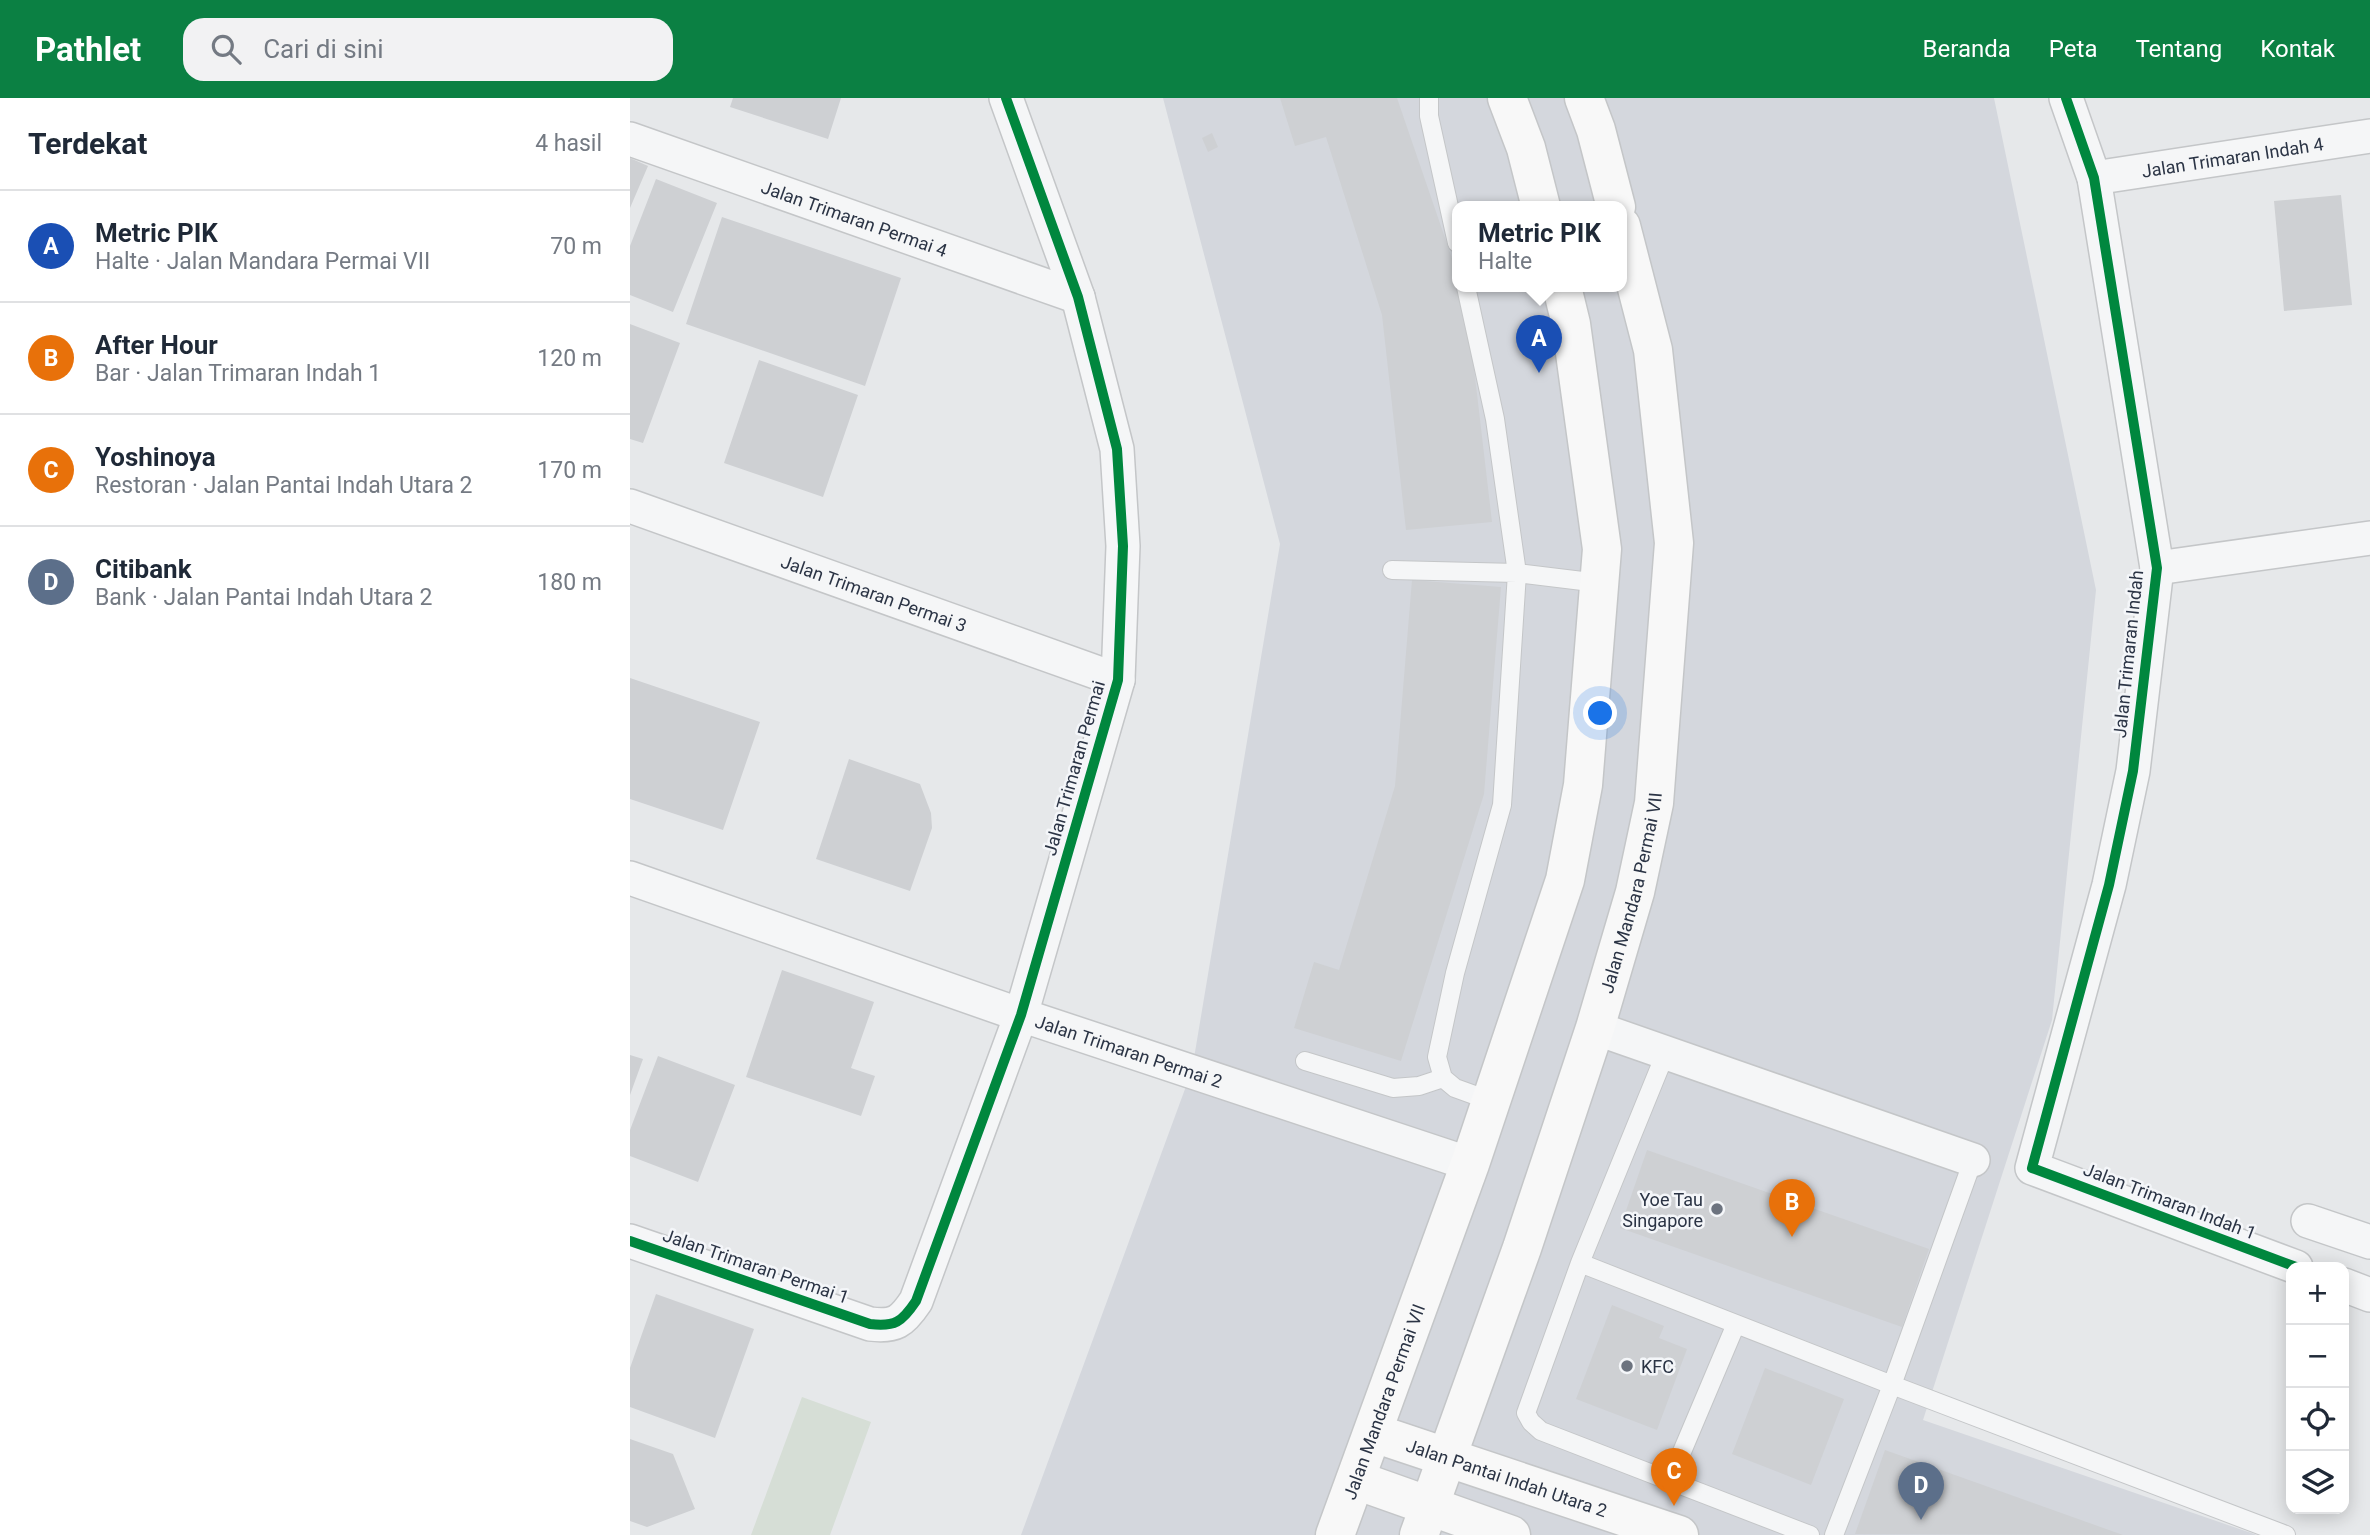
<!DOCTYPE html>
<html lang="id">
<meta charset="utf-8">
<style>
:root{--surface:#fff;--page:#f2f2f3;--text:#1f2937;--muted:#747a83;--line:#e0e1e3;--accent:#0b8043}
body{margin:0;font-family:Roboto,sans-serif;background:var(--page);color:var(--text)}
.controls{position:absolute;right:21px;bottom:21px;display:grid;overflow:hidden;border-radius:14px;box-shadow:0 4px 18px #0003}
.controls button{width:63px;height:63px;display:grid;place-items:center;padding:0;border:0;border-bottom:2px solid var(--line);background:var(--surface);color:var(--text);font:35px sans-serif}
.you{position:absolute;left:971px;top:616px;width:24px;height:24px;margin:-18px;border:5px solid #fff;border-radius:50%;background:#1a73e8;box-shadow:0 0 0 10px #1a73e833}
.badge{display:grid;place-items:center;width:46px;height:46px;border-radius:50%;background:var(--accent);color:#fff;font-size:23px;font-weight:700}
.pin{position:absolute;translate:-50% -58px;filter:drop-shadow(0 2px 4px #0008)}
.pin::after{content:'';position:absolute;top:37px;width:24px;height:21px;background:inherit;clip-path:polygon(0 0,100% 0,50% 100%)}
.popup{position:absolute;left:822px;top:103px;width:175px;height:91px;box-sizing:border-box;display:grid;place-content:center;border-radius:14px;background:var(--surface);filter:drop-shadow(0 2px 5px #0005);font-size:23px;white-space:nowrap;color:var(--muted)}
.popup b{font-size:26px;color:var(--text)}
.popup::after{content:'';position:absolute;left:50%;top:100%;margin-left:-14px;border:14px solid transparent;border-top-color:var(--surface)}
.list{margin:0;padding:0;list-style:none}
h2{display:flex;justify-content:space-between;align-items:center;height:91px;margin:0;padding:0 28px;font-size:30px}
h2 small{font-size:23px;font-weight:400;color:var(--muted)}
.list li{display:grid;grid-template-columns:46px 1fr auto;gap:21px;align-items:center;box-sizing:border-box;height:112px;padding:0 28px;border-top:2px solid var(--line)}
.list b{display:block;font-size:26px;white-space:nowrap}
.list p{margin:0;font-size:23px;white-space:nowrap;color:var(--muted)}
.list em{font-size:23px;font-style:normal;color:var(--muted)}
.icon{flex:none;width:38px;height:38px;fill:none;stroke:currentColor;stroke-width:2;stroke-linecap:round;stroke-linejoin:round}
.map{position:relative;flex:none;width:1740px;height:1437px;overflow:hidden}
header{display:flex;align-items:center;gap:42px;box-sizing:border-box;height:98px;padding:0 35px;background:var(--accent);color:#fff}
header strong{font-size:33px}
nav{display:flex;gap:38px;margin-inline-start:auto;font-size:24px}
.search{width:490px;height:63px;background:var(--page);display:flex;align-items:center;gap:18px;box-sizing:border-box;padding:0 24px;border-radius:21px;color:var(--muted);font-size:26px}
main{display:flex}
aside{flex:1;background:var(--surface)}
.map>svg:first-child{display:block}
.built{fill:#d4d7dd;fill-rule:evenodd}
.green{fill:#d6ded6}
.building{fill:#ced0d3}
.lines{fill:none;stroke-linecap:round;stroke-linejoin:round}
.lane-casing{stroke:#c4c6c8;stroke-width:20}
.street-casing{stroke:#c4c6c8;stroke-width:36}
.secondary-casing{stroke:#c4c6c8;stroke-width:41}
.lane{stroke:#f5f6f7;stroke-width:18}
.street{stroke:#f5f6f7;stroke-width:33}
.secondary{stroke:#f8f8f8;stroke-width:38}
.cycleway-casing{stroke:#f4f6f9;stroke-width:15}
.cycleway{stroke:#00873e;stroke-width:10}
.poi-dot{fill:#6c737f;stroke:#f4f6f9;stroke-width:2.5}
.labels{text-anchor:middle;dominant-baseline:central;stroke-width:5;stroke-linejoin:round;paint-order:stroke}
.street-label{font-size:18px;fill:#2b3445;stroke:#f4f6f9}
.poi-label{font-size:18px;fill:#2b3445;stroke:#f4f6f9;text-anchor:end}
</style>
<header>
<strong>Pathlet</strong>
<div class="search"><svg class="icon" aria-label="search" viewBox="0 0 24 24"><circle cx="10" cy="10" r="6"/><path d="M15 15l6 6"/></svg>Cari di sini</div>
<nav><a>Beranda</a><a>Peta</a><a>Tentang</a><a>Kontak</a></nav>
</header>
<main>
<aside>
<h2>Terdekat<small>4 hasil</small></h2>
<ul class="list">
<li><span class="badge" style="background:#1a4fb4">A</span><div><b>Metric PIK</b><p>Halte · Jalan Mandara Permai VII</p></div><em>70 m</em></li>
<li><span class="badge" style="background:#e8710a">B</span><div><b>After Hour</b><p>Bar · Jalan Trimaran Indah 1</p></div><em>120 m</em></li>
<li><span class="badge" style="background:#e8710a">C</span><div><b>Yoshinoya</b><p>Restoran · Jalan Pantai Indah Utara 2</p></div><em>170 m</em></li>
<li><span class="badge" style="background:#5c6f8a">D</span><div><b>Citibank</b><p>Bank · Jalan Pantai Indah Utara 2</p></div><em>180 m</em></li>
</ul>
</aside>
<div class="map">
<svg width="1740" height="1437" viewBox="0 0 1740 1437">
<rect width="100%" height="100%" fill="#e6e8ea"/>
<path class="built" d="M533,0H1364L1466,492L1422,922L1293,1322L1627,1437H391L562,972L650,446ZM827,109H991V189H827Z"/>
<path class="green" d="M172,1299L241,1324L200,1437H121Z"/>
<path class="building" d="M103,0H211L198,41L100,9Z
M650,0H767L827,175V189H832L836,202L862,424L776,432L752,217L696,39L665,48Z
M582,35L588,49L578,54L572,40Z
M0,60L18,68L0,110Z
M26,81L87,105L43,214L0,197V148Z
M1711,97L1722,207L1654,213L1644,103Z
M92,119L271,180L235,288L56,226Z
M0,226L50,245L13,345L0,341Z
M129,262L228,297L193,399L94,365Z
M782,482L871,489L854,696L771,963L664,930L684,864L709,872L765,688Z
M0,580L130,624L93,732L0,701Z
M219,661L290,686L301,715L302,730L280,793L186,761Z
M152,872L244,904L221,970L245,978L231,1018L116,979Z
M0,957L13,961L0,997Z
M28,958L105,987L68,1084L0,1058V1032Z
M1017,1052L1299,1151L1272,1229L990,1130Z
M26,1196L124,1231L85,1340L0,1309V1270Z
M982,1207L1034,1228L1029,1240L1057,1251L1027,1332L946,1301Z
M1135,1270L1214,1301L1181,1387L1102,1356Z
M0,1341L43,1356L65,1411L17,1429L0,1423Z
M1255,1352L1493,1437L1225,1436Z"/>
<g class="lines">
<defs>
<path id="lane" d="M799,0V18L827,145
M836,189L865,321L887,475L872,707L825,875L807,959L813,980L825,990L861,1003
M762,472L887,475L969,485
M1036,954L950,1165L896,1315L901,1324L911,1333L1180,1437
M675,963L763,990L789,988L813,980
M950,1165L1262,1287L1656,1437
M1040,1382L1106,1226
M1204,1437L1262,1287L1343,1062"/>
<g id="street">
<path d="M1436,0L1464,80L1527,470L1503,673L1479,787L1402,1070L1666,1169"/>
<path id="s1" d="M0,41L448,199"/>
<path id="s2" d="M1464,80L1740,38"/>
<path id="s3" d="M0,408L488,582"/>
<path d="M1527,470L1740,440"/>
<path id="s4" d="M0,780L391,917L840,1066"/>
<path d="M965,930L1343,1062"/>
<path d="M1678,1123L1740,1144"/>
<path d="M0,1143L240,1226C265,1229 272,1224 286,1203L391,917L488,582L493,448L487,351L448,199L376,0"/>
<path d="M1714,1187L1740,1197"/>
</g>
<g id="secondary">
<path d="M877,0L896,50L911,109"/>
<path d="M954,0L966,32L986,109"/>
<path id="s5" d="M744,1335L1049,1437"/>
<path d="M726,1382L881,1437"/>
<path id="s6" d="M705,1437L840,1066L935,782L953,687L972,451L941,226L932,189"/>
<path id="s7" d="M789,1437L892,1150L965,930L1005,794L1024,705L1044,445L1023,252L991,128"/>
</g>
</defs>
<use href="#lane" class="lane-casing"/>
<use href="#street" class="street-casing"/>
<use href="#secondary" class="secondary-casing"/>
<use href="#lane" class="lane"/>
<use href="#street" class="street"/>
<use href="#secondary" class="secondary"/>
<defs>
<path id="cycleway" d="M1436,0L1464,80L1527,470L1503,673L1479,787L1402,1070L1666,1169
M0,1143L240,1226C265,1229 272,1224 286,1203L391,917L488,582L493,448L487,351L448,199L376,0"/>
</defs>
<use href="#cycleway" class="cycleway-casing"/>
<use href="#cycleway" class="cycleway"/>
</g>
<g class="poi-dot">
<circle cx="1087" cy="1111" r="7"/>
<circle cx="997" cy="1268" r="7"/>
</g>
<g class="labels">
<g class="street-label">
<text stroke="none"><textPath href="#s2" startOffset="140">Jalan Trimaran Indah 4</textPath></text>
<text stroke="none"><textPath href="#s1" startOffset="238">Jalan Trimaran Permai 4</textPath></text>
<text stroke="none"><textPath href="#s3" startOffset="259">Jalan Trimaran Permai 3</textPath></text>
<text transform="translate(1498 556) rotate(-84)">Jalan Trimaran Indah</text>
<text transform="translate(444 670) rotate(-74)">Jalan Trimaran Permai</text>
<text stroke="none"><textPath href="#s7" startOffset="677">Jalan Mandara Permai VII</textPath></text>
<text stroke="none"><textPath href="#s4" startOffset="528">Jalan Trimaran Permai 2</textPath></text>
<text transform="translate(1540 1103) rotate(21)">Jalan Trimaran Indah 1</text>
<text transform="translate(126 1168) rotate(19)">Jalan Trimaran Permai 1</text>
<text stroke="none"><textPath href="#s6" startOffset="142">Jalan Mandara Permai VII</textPath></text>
<text stroke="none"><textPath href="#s5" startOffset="140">Jalan Pantai Indah Utara 2</textPath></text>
</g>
<g class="poi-label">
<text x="1073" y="1101">Yoe Tau<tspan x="1073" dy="21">Singapore</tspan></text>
<text x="1011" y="1268" text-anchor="start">KFC</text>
</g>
</g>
</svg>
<div class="controls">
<button>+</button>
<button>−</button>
<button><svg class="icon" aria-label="locate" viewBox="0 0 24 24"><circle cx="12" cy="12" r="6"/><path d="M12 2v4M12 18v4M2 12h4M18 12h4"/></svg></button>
<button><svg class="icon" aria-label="layers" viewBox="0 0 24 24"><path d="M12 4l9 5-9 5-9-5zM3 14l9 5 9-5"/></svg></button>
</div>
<div class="you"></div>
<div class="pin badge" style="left:909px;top:275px;background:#1a4fb4">A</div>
<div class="popup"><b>Metric PIK</b>Halte</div>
<div class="pin badge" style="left:1162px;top:1139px;background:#e8710a">B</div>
<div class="pin badge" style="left:1044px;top:1408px;background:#e8710a">C</div>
<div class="pin badge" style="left:1291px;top:1422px;background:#5c6f8a">D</div>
</div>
</main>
